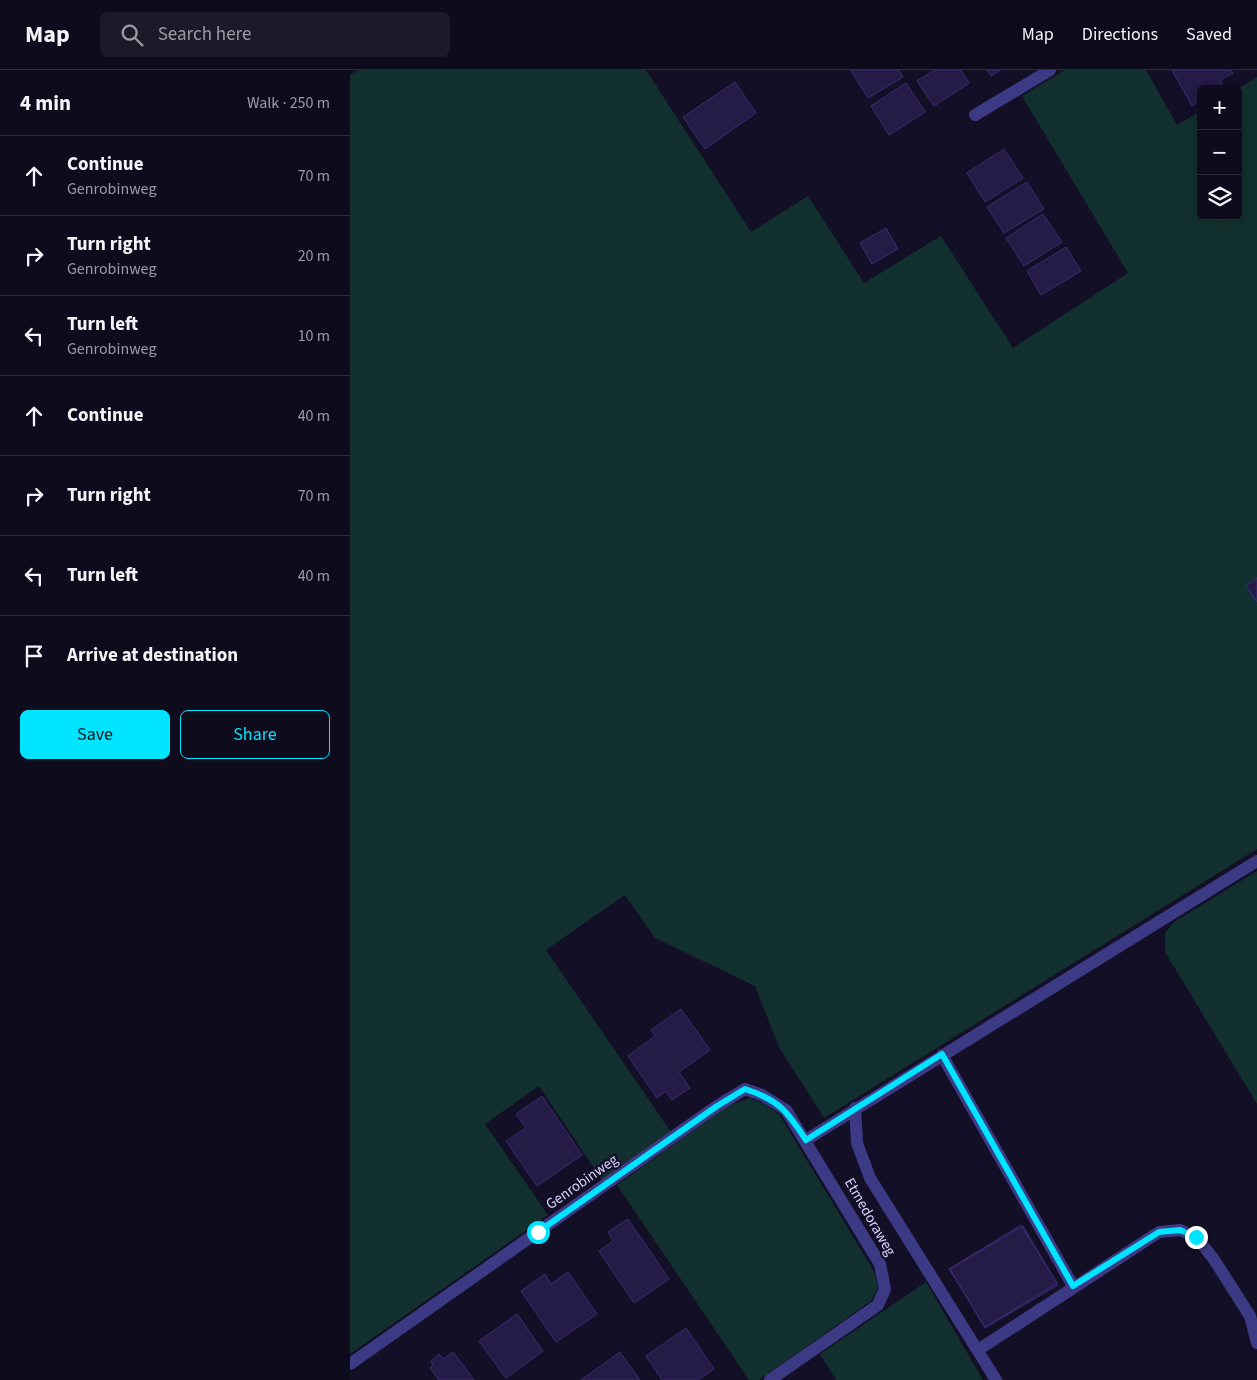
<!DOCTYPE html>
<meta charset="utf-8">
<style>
:root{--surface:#0e0b1c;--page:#1c1929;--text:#f1f3f6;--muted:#9b9ba3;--line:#2e2b3b;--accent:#00e5ff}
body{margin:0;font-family:"Source Sans 3",sans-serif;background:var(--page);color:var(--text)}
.controls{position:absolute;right:15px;top:15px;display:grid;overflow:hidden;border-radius:8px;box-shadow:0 2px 12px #0003}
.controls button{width:45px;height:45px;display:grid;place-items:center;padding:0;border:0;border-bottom:1px solid var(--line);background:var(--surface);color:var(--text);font:25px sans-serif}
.stop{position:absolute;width:15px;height:15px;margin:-11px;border:4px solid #00e5ff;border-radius:50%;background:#fff}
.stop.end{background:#00e5ff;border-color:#fff;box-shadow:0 1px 5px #0008}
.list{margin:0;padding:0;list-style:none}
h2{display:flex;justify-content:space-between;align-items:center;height:65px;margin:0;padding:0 20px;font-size:21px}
h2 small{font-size:16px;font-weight:400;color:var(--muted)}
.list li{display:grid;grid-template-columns:32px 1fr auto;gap:15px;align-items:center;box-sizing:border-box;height:80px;padding:0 20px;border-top:1px solid var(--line)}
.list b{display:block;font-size:19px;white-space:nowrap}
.list p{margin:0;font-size:16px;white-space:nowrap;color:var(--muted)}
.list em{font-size:16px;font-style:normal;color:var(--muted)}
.actions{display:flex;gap:10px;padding:15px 20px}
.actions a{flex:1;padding:11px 0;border:1px solid var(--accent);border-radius:8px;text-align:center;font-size:18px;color:var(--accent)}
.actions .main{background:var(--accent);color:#111}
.icon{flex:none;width:28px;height:28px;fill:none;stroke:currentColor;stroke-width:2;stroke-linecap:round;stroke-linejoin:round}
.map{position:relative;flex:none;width:907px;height:1310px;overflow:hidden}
header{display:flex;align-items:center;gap:30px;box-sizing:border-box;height:70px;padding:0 25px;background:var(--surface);border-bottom:1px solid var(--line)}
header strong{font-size:24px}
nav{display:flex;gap:28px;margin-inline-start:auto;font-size:18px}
.search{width:350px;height:45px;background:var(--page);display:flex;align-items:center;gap:12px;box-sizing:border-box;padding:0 18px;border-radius:8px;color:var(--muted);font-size:19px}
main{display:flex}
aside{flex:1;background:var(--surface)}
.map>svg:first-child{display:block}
.green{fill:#12302f}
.building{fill:#241b47;stroke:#3b2d73}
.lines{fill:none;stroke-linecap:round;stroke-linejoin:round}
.minor{stroke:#3d3a85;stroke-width:12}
.route{stroke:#00e5ff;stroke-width:6}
.labels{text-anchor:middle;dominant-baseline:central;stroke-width:4.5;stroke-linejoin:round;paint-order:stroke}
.street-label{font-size:15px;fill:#d9d4ff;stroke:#130f26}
</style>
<header>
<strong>Map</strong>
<div class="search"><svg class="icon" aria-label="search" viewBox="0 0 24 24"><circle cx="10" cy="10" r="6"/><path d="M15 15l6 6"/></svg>Search here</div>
<nav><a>Map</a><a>Directions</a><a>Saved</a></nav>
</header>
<main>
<aside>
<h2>4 min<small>Walk · 250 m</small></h2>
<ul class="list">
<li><svg class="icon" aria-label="ahead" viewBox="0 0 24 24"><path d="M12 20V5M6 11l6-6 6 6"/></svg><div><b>Continue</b><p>Genrobinweg</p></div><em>70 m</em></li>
<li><svg class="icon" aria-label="right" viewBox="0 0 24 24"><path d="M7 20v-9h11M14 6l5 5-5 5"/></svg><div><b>Turn right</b><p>Genrobinweg</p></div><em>20 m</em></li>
<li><svg class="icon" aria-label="left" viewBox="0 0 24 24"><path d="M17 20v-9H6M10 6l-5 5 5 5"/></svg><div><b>Turn left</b><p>Genrobinweg</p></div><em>10 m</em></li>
<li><svg class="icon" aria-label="ahead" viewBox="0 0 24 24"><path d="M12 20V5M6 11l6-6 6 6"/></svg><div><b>Continue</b></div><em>40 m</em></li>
<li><svg class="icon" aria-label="right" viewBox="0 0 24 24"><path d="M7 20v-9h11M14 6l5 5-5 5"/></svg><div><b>Turn right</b></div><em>70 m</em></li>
<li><svg class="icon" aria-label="left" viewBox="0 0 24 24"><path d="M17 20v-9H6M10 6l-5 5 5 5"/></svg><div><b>Turn left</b></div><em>40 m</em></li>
<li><svg class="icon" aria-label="arrive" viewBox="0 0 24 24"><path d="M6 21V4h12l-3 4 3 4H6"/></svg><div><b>Arrive at destination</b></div></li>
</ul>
<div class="actions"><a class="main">Save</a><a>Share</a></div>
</aside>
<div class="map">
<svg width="907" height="1310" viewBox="0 0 907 1310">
<rect width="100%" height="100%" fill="#130f26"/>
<path class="green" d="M8,0H296L401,162L458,126L514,213L591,166L663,278L778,203L672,26L715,0H796L827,55L851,41V146H888V19L907,7V779L474,1048L429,977L405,916L305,868L275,825L196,880L321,1062L252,1110L189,1016L135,1054L198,1145L0,1284V5Z
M907,801V1034L815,882V863L824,852Z
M400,1028L413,1033L429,1044L526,1205L528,1219L521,1231L409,1310H399L267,1115L375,1037Z
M576,1212L633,1310H486L470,1284Z"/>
<path class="building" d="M504,0H549L553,7L518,28L501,1Z
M585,0H611L619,13L584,36L567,11Z
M637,0H650L641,6Z
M822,0H881L883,3L870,10L874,17L872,19H851V30L842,36Z
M385,12L406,43L355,79L333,47Z
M556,13L575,42L539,65L521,36Z
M654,79L673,108L635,132L617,103Z
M677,112L694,139L654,163L637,137Z
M693,144L712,172L674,196L656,168Z
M536,158L548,179L522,194L510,173Z
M716,177L731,201L691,225L677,201Z
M907,508V532L896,516Z
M331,939L360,980L329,1002L340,1018L322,1030L316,1021L307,1028L278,986L305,966L301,960Z
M192,1026L232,1085L187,1116L156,1071L176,1058L166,1044Z
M278,1149L319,1209L284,1233L249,1181L263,1171L258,1162Z
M671,1155L707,1213L635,1257L599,1199Z
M673,1156L708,1215L635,1258L600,1199Z
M218,1202L247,1244L206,1272L171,1221L195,1204L201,1214Z
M167,1244L193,1281L156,1308L129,1271Z
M336,1258L364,1299L348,1310H312L296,1286Z
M103,1282L124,1310H89L80,1298L83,1295L81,1291L89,1284L93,1289Z
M270,1282L290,1310H231Z"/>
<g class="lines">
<path class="minor" d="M625,45L700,0
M592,985L723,1216
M505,1038L507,1073L520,1108L646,1310
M456,1070L907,791
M628,1280L809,1162L830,1160L846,1167L863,1188L900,1246L907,1273
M0,1294L367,1036L395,1019L412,1025L436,1040L530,1194L535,1219L528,1235L420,1310"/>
</g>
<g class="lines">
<path class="route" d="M188,1162L367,1036L395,1019C429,1030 437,1041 456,1070L592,984L723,1216L809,1162L830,1160L846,1167"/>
</g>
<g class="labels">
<g class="street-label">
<text transform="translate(232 1112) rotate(-35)">Genrobinweg</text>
<text transform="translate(520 1147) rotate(60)">Etmedoraweg</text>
</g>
</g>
</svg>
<div class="controls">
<button>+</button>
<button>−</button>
<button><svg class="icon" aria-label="layers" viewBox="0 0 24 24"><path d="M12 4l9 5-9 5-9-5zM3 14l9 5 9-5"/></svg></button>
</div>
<div class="stop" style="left:188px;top:1162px"></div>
<div class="stop end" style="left:846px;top:1167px"></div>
</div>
</main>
